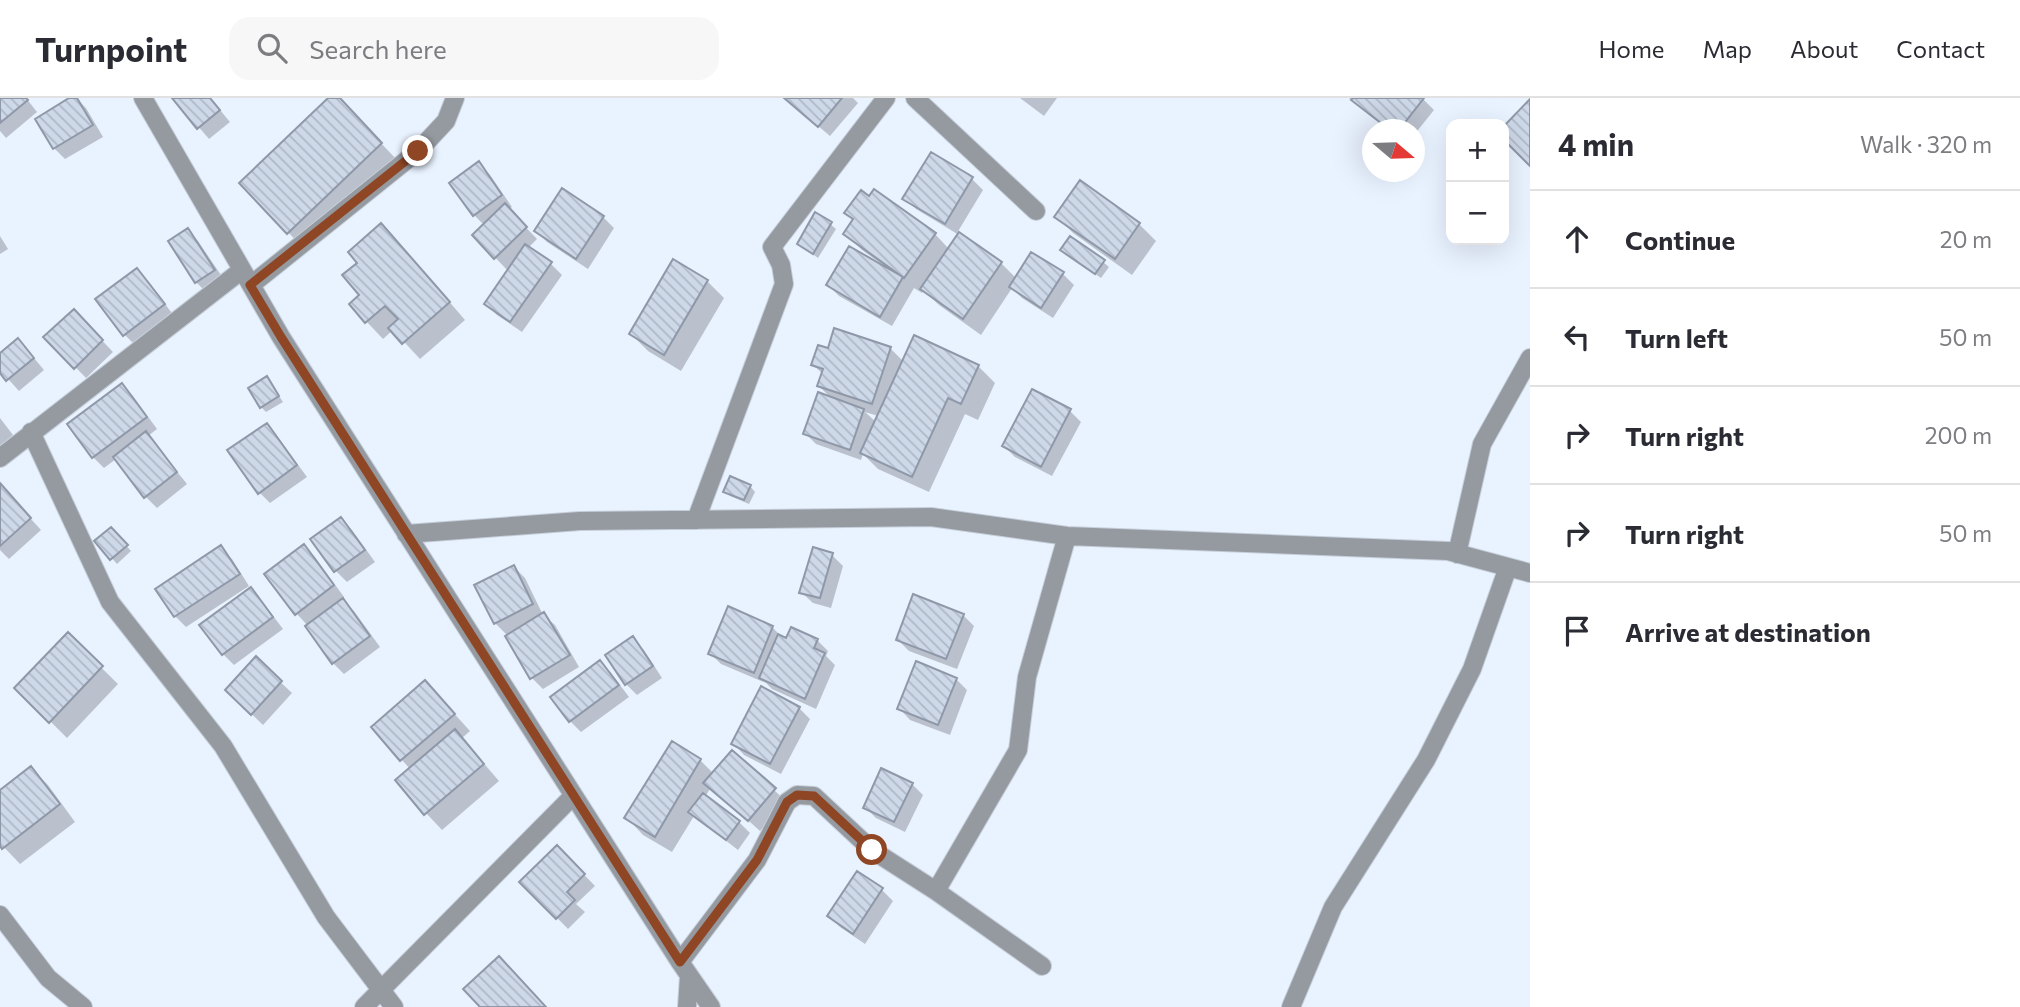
<!DOCTYPE html>
<meta charset="utf-8">
<style>
:root{--surface:#fff;--page:#f7f7f7;--text:#2b2b33;--muted:#7c7c81;--line:#e1e1e2}
body{margin:0;font-family:Commissioner,sans-serif;background:var(--page);color:var(--text)}
.controls{position:absolute;right:21px;top:21px;display:grid;overflow:hidden;border-radius:14px;box-shadow:0 7px 28px #0002}
.controls button{width:63px;height:63px;display:grid;place-items:center;padding:0;border:0;border-bottom:2px solid var(--line);background:var(--surface);color:var(--text);font:35px sans-serif}
.compass{position:absolute;left:1362px;top:21px;width:63px;height:63px;border-radius:50%;background:var(--surface);box-shadow:0 7px 28px #0002;rotate:109deg}
.stop{position:absolute;width:21px;height:21px;margin:-16px;border:5px solid #8e4625;border-radius:50%;background:#fff}
.stop.end{background:#8e4625;border-color:#fff;box-shadow:0 2px 7px #0008}
.list{margin:0;padding:0;list-style:none}
h2{display:flex;justify-content:space-between;align-items:center;height:91px;margin:0;padding:0 28px;font-size:30px}
h2 small{font-size:23px;font-weight:400;color:var(--muted)}
.list li{display:grid;grid-template-columns:46px 1fr auto;gap:21px;align-items:center;box-sizing:border-box;height:98px;padding:0 28px;border-top:2px solid var(--line)}
.list b{display:block;font-size:26px;white-space:nowrap}
.list em{font-size:23px;font-style:normal;color:var(--muted)}
.icon{flex:none;width:38px;height:38px;fill:none;stroke:currentColor;stroke-width:2;stroke-linecap:round;stroke-linejoin:round}
.map{position:relative;flex:none;width:1530px;height:909px;overflow:hidden}
header{display:flex;align-items:center;gap:42px;box-sizing:border-box;height:98px;padding:0 35px;background:var(--surface);border-bottom:2px solid var(--line)}
header strong{font-size:33px}
nav{display:flex;gap:38px;margin-inline-start:auto;font-size:24px}
.search{width:490px;height:63px;background:var(--page);display:flex;align-items:center;gap:18px;box-sizing:border-box;padding:0 24px;border-radius:21px;color:var(--muted);font-size:26px}
main{display:flex}
aside{flex:1;background:var(--surface)}
.map>svg:first-child{display:block}
.shadow{fill:#0003;fill-rule:evenodd}
.building{fill:url(#building-back-hatch);stroke:#8e98a8;stroke-width:2}
.lines{fill:none;stroke-linecap:round;stroke-linejoin:round}
.minor-casing{stroke:#c5ced9;stroke-width:20}
.minor{stroke:#9599a0;stroke-width:18}
.route{stroke:#8e4625;stroke-width:9}
</style>
<header>
<strong>Turnpoint</strong>
<div class="search"><svg class="icon" aria-label="search" viewBox="0 0 24 24"><circle cx="10" cy="10" r="6"/><path d="M15 15l6 6"/></svg>Search here</div>
<nav><a>Home</a><a>Map</a><a>About</a><a>Contact</a></nav>
</header>
<main>
<div class="map">
<svg width="1530" height="909" viewBox="0 0 1530 909">
<defs>
<pattern id="building-back-hatch" width="6" height="6" patternUnits="userSpaceOnUse" patternTransform="scale(1.75)"><rect width="6" height="6" fill="#cdd8e8"/><path d="M-1 5l2 2M0 0l6 6M5-1l2 2" fill="none" stroke="#afb8c6"/></pattern>
</defs>
<rect width="100%" height="100%" fill="#e9f2ff"/>
<path class="shadow" d="M0,0H26L37,14L6,40L0,33Z
M73,0H76L86,10L103,39L65,61L54,50Z
M174,0H210L230,24L209,41Z
M331,0H338L398,63L304,151L288,134Z
M785,0H853L858,5L830,38Z
M1020,0H1057L1044,18Z
M1349,0H1422L1434,12L1414,37V32H1389Z
M932,56L972,81L983,92L957,135L1001,165L1016,180L1063,176L1074,187L1053,220L1022,200L1012,190L981,237L939,207L923,192L922,195L914,190L892,228L839,198L828,187L879,167L880,165L862,152L845,135L935,136L949,151L959,137L916,111L904,100Z
M478,65L490,77L512,109L508,111L537,141L528,150L551,166L562,177L522,234L497,217L486,206L508,173L474,137L484,127L474,117Z
M563,93L603,119L614,130L588,171L547,144L536,133Z
M1056,118L1139,126L1156,143L1132,177L1073,135Z
M830,126L836,131L818,160L799,146Z
M187,132L198,143L225,183L207,195L196,184Z
M0,138L8,151L0,156Z
M398,144L465,222L420,261L393,232L383,241L351,207L362,197Z
M1068,157L1103,164L1109,169L1101,180Z
M137,172L148,183L174,218L135,247L124,236Z
M707,183L724,200L681,273L648,253L631,236Z
M74,213L113,254L86,280L46,239Z
M890,250L904,264L978,268L995,285L978,322L965,316L929,394L878,371L863,356L861,362L816,346L805,335L832,301L819,288L823,276L813,267L829,252ZM865,314L878,318L876,324Z
M29,254L44,272L19,293L0,272V258Z
M267,280L283,304L266,314L261,309Z
M122,287L133,298L157,331L148,338L187,386L157,410L146,399L116,361L104,370L93,359Z
M1070,313L1081,324L1052,378L1015,359L1004,348Z
M0,320L13,337L0,348Z
M266,327L277,338L307,379L270,405L259,394Z
M0,387L41,432L9,461L0,452Z
M750,388L755,394L749,406L730,398L725,393Z
M341,421L352,432L375,464L347,484L336,473L313,442Z
M116,436L131,453L117,466L97,443Z
M304,448L315,459L344,499L342,501L354,513L380,549L344,576L333,565L308,528L297,516L267,476Z
M220,450L232,461L249,488L186,529L175,518L158,491Z
M832,457L843,468L831,510L813,505L801,494Z
M514,469L525,480L543,517L555,527L579,569L543,591L532,580L508,538L495,525Z
M250,491L261,502L283,531L234,567L223,556Z
M963,517L974,528L957,571L909,553L898,542Z
M772,529L783,540L817,542L828,553L826,558L835,567L816,611L772,591L766,585L721,566L710,555Z
M68,537L118,586L67,640L17,590Z
M633,541L644,552L662,580L637,597L626,586Z
M256,561L292,595L263,627L238,603Z
M600,564L611,575L629,599L581,634L570,623L553,599Z
M956,581L967,592L950,637L910,622L899,610Z
M441,601L470,633L462,640L499,683L442,732L426,715L410,671L373,629Z
M799,610L810,621L781,676L744,657L733,645Z
M672,645L700,662L714,676L732,654L786,703L760,733L711,689L705,699L739,724L750,735L738,752L694,718L672,754L643,737L627,720Z
M31,670L48,687L75,724L20,766L0,745V695Z
M912,686L923,697L905,734L876,720L865,709Z
M557,749L595,788L576,806L585,814L568,831L522,784Z
M857,775L882,792L893,803L865,846L840,829L829,818Z"/>
<path class="building" d="M0,0H26L28,2L0,25Z
M69,0H77L93,27L53,51L35,21Z
M172,0H210L220,12L197,31Z
M328,0H340L382,45L287,136L239,85Z
M784,0H842L818,29Z
M1353,0H1424L1399,32H1390L1351,2Z
M1530,1V68L1504,42V28Z
M931,54L973,79L945,126L902,101Z
M479,63L502,97L473,118L449,85Z
M1080,82L1140,125L1115,161L1054,119Z
M562,90L604,118L576,161L534,133Z
M874,91L936,135L904,180L843,136L853,121L844,115L861,92L869,98Z
M505,105L527,129L494,161L472,137Z
M815,114L832,124L813,156L797,146Z
M381,125L450,204L402,246L388,230L398,221L385,208L365,225L349,206L359,197L342,177L357,165L348,154Z
M188,130L215,172L195,185L168,143Z
M959,134L1002,164L963,221L920,191Z
M1070,138L1105,162L1095,176L1060,152Z
M525,146L552,164L510,224L484,206Z
M849,148L903,179L880,219L826,187Z
M1031,154L1064,174L1041,210L1009,189Z
M673,161L708,182L664,257L629,236Z
M137,170L165,206L123,238L95,201Z
M74,211L103,242L74,271L43,239Z
M834,230L891,249L872,306L817,288L823,271L811,267L818,247L828,250Z
M914,237L979,267L961,306L948,300L912,379L860,355Z
M18,240L34,260L6,283L0,275V255Z
M267,278L279,298L260,310L248,290Z
M122,285L147,319L92,360L67,326Z
M1032,291L1071,311L1041,369L1002,348Z
M818,294L864,311L850,352L803,336Z
M267,325L297,367L258,396L227,352Z
M146,333L177,374L144,400L113,359Z
M730,378L751,387L744,402L723,394Z
M0,385L31,420L0,448Z
M341,419L365,452L334,474L310,441Z
M111,429L128,447L110,462L94,443Z
M304,446L334,487L295,517L264,476Z
M221,447L240,476L174,519L155,491Z
M813,449L833,455L820,500L799,495Z
M514,467L533,506L494,526L474,487Z
M251,489L273,519L222,557L199,527Z
M913,496L964,516L946,561L896,542Z
M343,500L370,538L332,566L305,528Z
M728,508L773,528L754,575L708,556Z
M544,514L570,557L530,581L505,538Z
M791,529L818,541L814,550L825,555L805,601L759,580L778,536L786,540Z
M68,534L103,568L49,625L14,590Z
M633,538L653,568L625,587L605,557Z
M256,558L282,583L251,617L225,592Z
M600,562L619,587L569,624L550,599Z
M916,563L957,580L938,627L897,611Z
M425,582L455,616L400,663L371,629Z
M761,588L800,609L770,666L731,646Z
M455,631L484,666L424,717L395,682Z
M672,643L701,661L655,739L624,720Z
M732,652L776,690L748,723L703,685Z
M31,668L60,706L2,751L0,748V692Z
M881,670L913,685L894,724L863,710Z
M703,695L740,723L726,742L688,714Z
M557,747L585,776L567,794L575,802L556,821L519,784Z
M857,773L883,790L853,836L827,818Z
M499,858L546,909H480L463,891Z"/>
<g class="lines">
<defs>
<path id="minor" d="M143,0L281,239L680,864L711,909
M915,0L1036,113
M251,187L418,53L446,23L455,0
M31,334L110,504L223,648L326,819L394,909
M0,360L242,172
M696,422L784,186L781,167L772,149L886,0
M406,436L580,423L931,419L1067,438L1448,453L1530,475
M1457,456L1482,346L1530,260
M936,793L1018,652L1027,579L1067,438
M0,817L48,880L83,909
M680,864L757,762L787,704L797,697L814,698L872,752L936,793L1042,868
M364,909L573,698
M687,909L689,878
M1291,909L1333,809L1426,662L1472,571L1508,469"/>
</defs>
<use href="#minor" class="minor-casing"/>
<use href="#minor" class="minor"/>
</g>
<g class="lines">
<path class="route" d="M418,53L250,187L281,239L680,864L757,762L787,704L797,697L814,698L872,752"/>
</g>
</svg>
<div class="controls">
<button>+</button>
<button>−</button>
</div>
<svg class="compass" viewBox="-18 -18 36 36"><path d="M0-13l5 13h-10z" fill="#e53935"/><path d="M0 13l5-13h-10z" fill="#7c7c81"/></svg>
<div class="stop" style="left:872px;top:752px"></div>
<div class="stop end" style="left:418px;top:53px"></div>
</div>
<aside>
<h2>4 min<small>Walk · 320 m</small></h2>
<ul class="list">
<li><svg class="icon" aria-label="ahead" viewBox="0 0 24 24"><path d="M12 20V5M6 11l6-6 6 6"/></svg><div><b>Continue</b></div><em>20 m</em></li>
<li><svg class="icon" aria-label="left" viewBox="0 0 24 24"><path d="M17 20v-9H6M10 6l-5 5 5 5"/></svg><div><b>Turn left</b></div><em>50 m</em></li>
<li><svg class="icon" aria-label="right" viewBox="0 0 24 24"><path d="M7 20v-9h11M14 6l5 5-5 5"/></svg><div><b>Turn right</b></div><em>200 m</em></li>
<li><svg class="icon" aria-label="right" viewBox="0 0 24 24"><path d="M7 20v-9h11M14 6l5 5-5 5"/></svg><div><b>Turn right</b></div><em>50 m</em></li>
<li><svg class="icon" aria-label="arrive" viewBox="0 0 24 24"><path d="M6 21V4h12l-3 4 3 4H6"/></svg><div><b>Arrive at destination</b></div></li>
</ul>
</aside>
</main>
